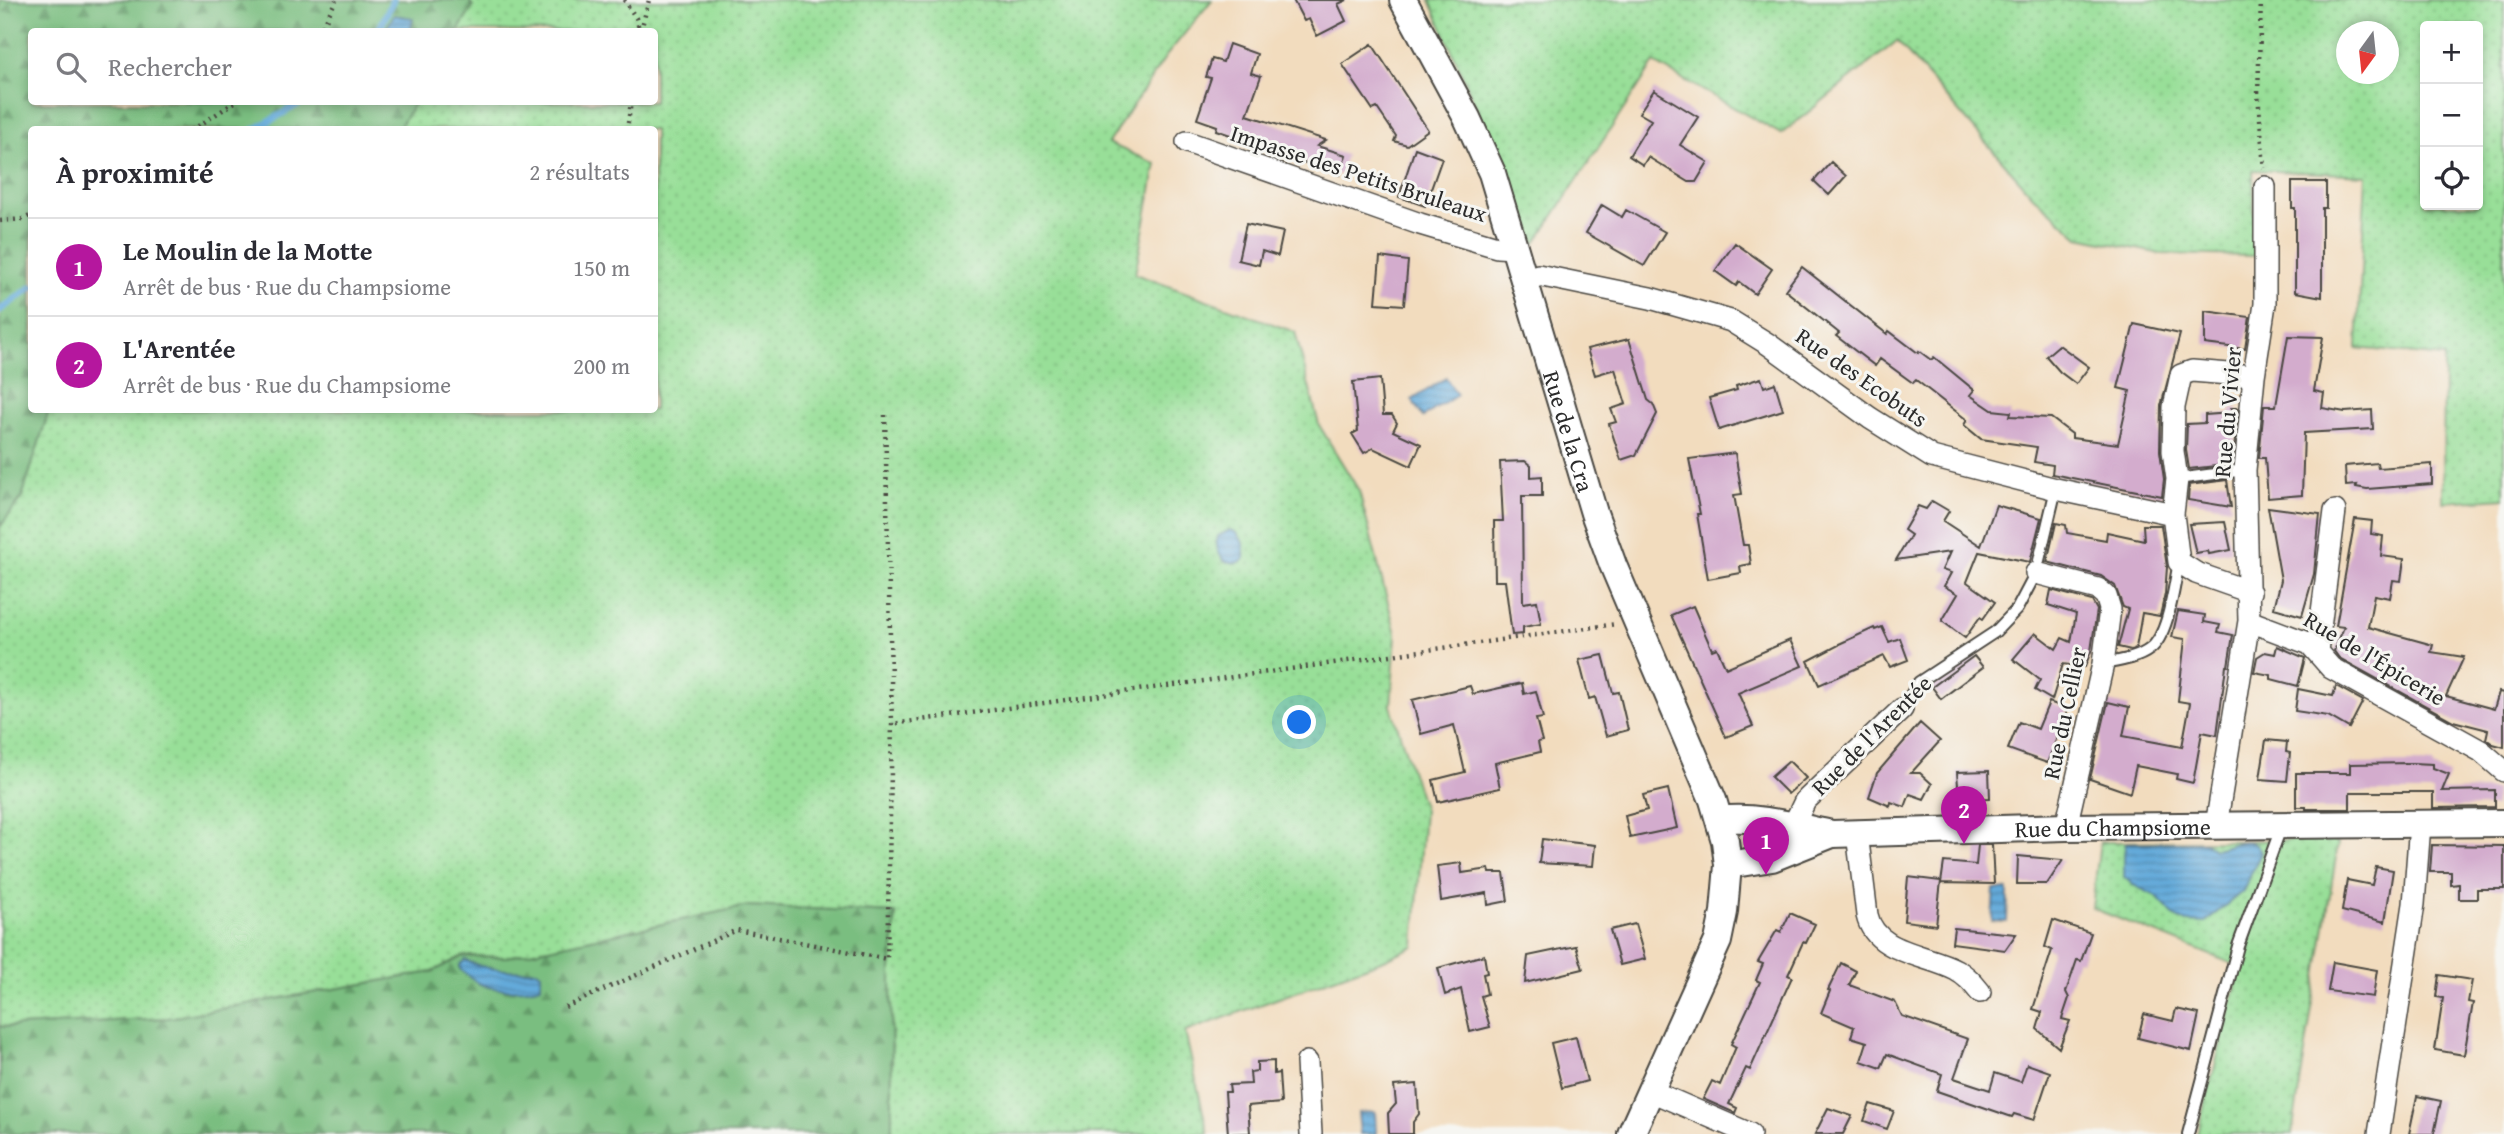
<!DOCTYPE html>
<html lang="fr">
<meta charset="utf-8">
<style>
:root{--surface:#fff;--page:#f2f2f3;--text:#2b2b33;--muted:#7c7c81;--line:#e1e1e2;--accent:#b5179e}
body{margin:0;font-family:"Gentium Book Plus",serif;background:var(--page);color:var(--text)}
.controls{position:absolute;right:21px;top:21px;display:grid;overflow:hidden;border-radius:7px;box-shadow:0 4px 10px #0003}
.controls button{width:63px;height:63px;display:grid;place-items:center;padding:0;border:0;border-bottom:2px solid var(--line);background:var(--surface);color:var(--text);font:35px sans-serif}
.compass{position:absolute;left:2336px;top:21px;width:63px;height:63px;border-radius:50%;background:var(--surface);box-shadow:0 4px 10px #0003;rotate:195deg}
.you{position:absolute;left:1300px;top:723px;width:24px;height:24px;margin:-18px;border:5px solid #fff;border-radius:50%;background:#1a73e8;box-shadow:0 0 0 10px #1a73e833}
.badge{display:grid;place-items:center;width:46px;height:46px;border-radius:50%;background:var(--accent);color:#fff;font-size:23px;font-weight:700}
.pin{position:absolute;translate:-50% -58px;filter:drop-shadow(0 2px 4px #0008)}
.pin::after{content:'';position:absolute;top:37px;width:24px;height:21px;background:inherit;clip-path:polygon(0 0,100% 0,50% 100%)}
.list{margin:0;padding:0;list-style:none}
h2{display:flex;justify-content:space-between;align-items:center;height:91px;margin:0;padding:0 28px;font-size:30px}
h2 small{font-size:23px;font-weight:400;color:var(--muted)}
.list li{display:grid;grid-template-columns:46px 1fr auto;gap:21px;align-items:center;box-sizing:border-box;height:98px;padding:0 28px;border-top:2px solid var(--line)}
.list b{display:block;font-size:26px;white-space:nowrap}
.list p{margin:0;font-size:23px;white-space:nowrap;color:var(--muted)}
.list em{font-size:23px;font-style:normal;color:var(--muted)}
.icon{flex:none;width:38px;height:38px;fill:none;stroke:currentColor;stroke-width:2;stroke-linecap:round;stroke-linejoin:round}
.map{position:relative;flex:none;width:2504px;height:1134px;overflow:hidden}
.search{position:absolute;background:var(--surface);box-shadow:0 4px 10px #0003;left:28px;top:28px;width:630px;height:77px;display:flex;align-items:center;gap:18px;box-sizing:border-box;padding:0 24px;border-radius:7px;color:var(--muted);font-size:26px}
.panel{position:absolute;background:var(--surface);box-shadow:0 4px 10px #0003;left:28px;top:126px;width:630px;height:287px;border-radius:7px}
.map>svg:first-child{display:block}
.grass{fill:url(#grass-dots);stroke:#628562;stroke-width:2;fill-rule:evenodd}
.forest{fill:url(#forest-firs);stroke:#527456;stroke-width:2}
.water{fill:url(#water-rules);stroke:#486a82;stroke-width:2}
.lines{fill:none;stroke-linecap:round;stroke-linejoin:round}
.stream{stroke:#64aada;stroke-width:7}
.building{fill:#d3accd}
.service-casing{stroke:#494641;stroke-width:14}
.minor-casing{stroke:#494641;stroke-width:24}
.tertiary-casing{stroke:#494641;stroke-width:30}
.path{stroke:#494641;stroke-width:4.5;stroke-dasharray:2 5;stroke-linecap:butt}
.service{stroke:#fff;stroke-width:10}
.minor{stroke:#fff;stroke-width:21}
.tertiary{stroke:#fff;stroke-width:26}
.labels{text-anchor:middle;dominant-baseline:central;stroke-width:6;stroke-linejoin:round;paint-order:stroke}
.street-label{font-size:23px;fill:#2b2b2b;stroke:#f6f6f2}
</style>
<div class="map">
<svg width="2504" height="1134" viewBox="0 0 2504 1134">
<defs>
<pattern id="grass-dots" width="8" height="8" patternUnits="userSpaceOnUse" patternTransform="scale(1.75)"><rect width="8" height="8" fill="#98df98"/><path d="M2 2h.1M6 6h.1" fill="none" stroke="#83c083" stroke-width="1.8" stroke-linecap="round"/></pattern>
<pattern id="forest-firs" width="22" height="20" patternUnits="userSpaceOnUse" patternTransform="scale(1.75)"><rect width="22" height="20" fill="#7abe80"/><path d="M5 1l3.5 6h-7zM16 11l3.5 6h-7z" fill="#649b69"/></pattern>
<pattern id="water-rules" width="6" height="5" patternUnits="userSpaceOnUse" patternTransform="scale(1.75)"><rect width="6" height="5" fill="#64aada"/><path d="M0 2.5h6" fill="none" stroke="#538bb1"/></pattern>
</defs>
<rect width="100%" height="100%" fill="#f6f6f2"/>
<filter id="ink" filterUnits="userSpaceOnUse"><feTurbulence type="fractalNoise" baseFrequency=".0143" numOctaves="2"/><feDisplacementMap in="SourceGraphic" scale="14" xChannelSelector="R" yChannelSelector="G"/><feConvolveMatrix kernelMatrix="1 2 1 2 8 2 1 2 1" color-interpolation-filters="sRGB"/></filter>
<filter id="wash" filterUnits="userSpaceOnUse"><feTurbulence type="fractalNoise" baseFrequency=".00686" numOctaves="4" result="noise"/><feDisplacementMap in="SourceGraphic" scale="28" xChannelSelector="R" yChannelSelector="G"/><feGaussianBlur stdDeviation="1.57" result="paint"/><feColorMatrix in="noise" values="0 0 0 0 0 0 0 0 0 0 0 0 0 0 0 0 0 1.4 0 .05"/><feComposite in="paint" operator="in"/></filter>
<g filter="url(#wash)">
<rect width="100%" height="100%" fill="#f2dcbe"/>
<path class="grass" d="M469,0H1212L1166,56L1108,143L1156,164L1135,274L1295,332L1319,425L1359,491L1396,634L1391,706L1424,810L1414,946L1384,960L1185,1032L1208,1134H892L891,970L896,913L748,906L506,957L463,956L432,972L168,1018L0,1027V527L22,497L49,410H654V130L398,129L415,102H654V32L458,31L472,8Z
M1430,0H2504V498L2443,502L2444,357L2357,348L2366,175L2253,170L2255,256L2161,254L2079,237L2033,196L1897,41L1781,134L1654,63L1535,244ZM2425,26H2478V205H2425ZM2346,32H2388V74H2346Z
M2332,840L2338,844L2292,1134H2197L2241,967L2092,908L2100,842Z"/>
<path class="forest" d="M0,0H469L473,7L458,31L32,32V102H415L398,129L32,130V410H49L22,497L0,527Z
M748,906L896,913L891,970L892,1134H0V1027L168,1018L432,972L463,956L506,957Z"/>
<path class="water" d="M394,15L413,18L411,28L406,31H385Z
M1446,378L1457,395L1423,417L1412,400Z
M1230,530C1243,533 1245,548 1244,560L1237,563L1224,561C1218,553 1215,546 1218,536Z
M2205,842L2214,849C2230,847 2252,831 2261,853L2243,891L2204,923L2187,922L2176,918L2156,896L2133,885L2124,877V854L2126,843Z
M1994,889L2008,890L2007,922L1992,921Z
M465,960C486,971 514,971 537,970L541,973V986C525,991 493,991 478,983C471,980 466,973 460,969V965Z
M1375,1112L1376,1134H1360L1358,1113Z"/>
<g class="lines">
<path class="stream" d="M378,32L393,0
M254,130L302,102
M0,310L32,287"/>
</g>
<g id="blocks">
<path class="building" d="M1293,0H1347L1338,4L1346,21L1317,36L1309,19L1304,21Z
M1229,44L1257,54L1251,73L1261,76L1247,115L1326,140L1317,146L1346,155L1340,175L1303,162V160L1216,130L1217,126L1197,119L1211,78L1206,77L1212,59L1223,62Z
M1372,44L1428,130L1407,145L1394,141L1396,136L1377,108L1373,110L1342,64Z
M1654,90L1698,117L1680,145L1708,162L1696,182H1689L1648,157L1643,165L1629,156L1651,120L1639,113Z
M1415,148L1442,158L1425,206L1399,197Z
M1831,162L1846,176L1829,195L1814,181Z
M2292,182H2326V208H2322V297L2295,292V208H2292Z
M1602,205L1622,217L1626,210L1665,232L1644,266L1586,233Z
M1246,224L1283,232L1278,256L1262,251L1259,265L1238,260Z
M1735,243L1772,269L1755,294L1739,282L1736,286L1715,271Z
M1380,257L1408,261L1404,305L1376,303Z
M1802,267L1887,334L1889,331L1918,353L1919,351L1931,360L1934,357L1974,390L1970,395L1992,410L2011,412L2010,416L2051,418L2072,434V438L2118,444L2130,391L2118,388L2134,324L2180,334L2161,406L2160,451L2164,479L2162,496L2052,474L2053,465L2034,462L2037,447L1981,439L1964,425L1967,420L1916,380L1913,383L1880,359L1875,366L1836,336L1839,333L1785,290Z
M2205,311L2250,317L2245,349L2205,344Z
M2288,336L2323,337L2314,391L2324,393L2322,408L2345,412L2372,410L2373,429L2304,433L2302,495L2268,498L2265,458H2259L2264,406H2276Z
M1629,339L1648,400L1653,404L1657,414L1636,455L1621,460L1609,424L1616,422L1611,409L1626,404L1615,369L1595,375L1587,349Z
M2059,345L2089,367L2076,384L2060,372L2046,356Z
M1761,378L1764,387L1775,383L1783,410L1719,430L1709,398L1737,390L1736,386Z
M1380,379L1383,415H1392L1397,423L1393,431L1421,444L1411,466L1373,448L1364,453L1352,434L1358,431L1353,382Z
M2231,408H2238L2233,461H2225V465L2189,469L2186,450L2187,424L2205,423V415L2231,413Z
M1735,453L1742,494L1734,495L1743,545H1748L1751,564L1740,566L1741,573L1708,579L1697,514H1700L1689,459Z
M1525,461L1531,466V477L1542,476V496H1522L1523,603L1537,601L1541,624L1523,627V634L1512,635L1505,581H1495L1494,521H1503L1500,462Z
M2377,463L2378,468L2432,464V484L2367,489L2356,487L2357,485L2346,486L2345,466Z
M2227,480L2231,507L2188,500L2189,485Z
M1932,501L1949,511L1943,521L1981,546L1996,505L2041,518L2030,562L1979,552L1967,582L1995,602L1983,619L1980,617L1965,638L1942,621L1958,594L1944,586L1951,573L1942,570L1950,552L1896,560L1911,535L1904,530L1918,506L1926,509Z
M2268,507L2320,514L2314,574L2302,616L2274,608L2281,580Z
M2355,519L2372,521L2371,534L2383,536L2381,556L2404,559L2401,581L2393,580L2390,598L2374,595L2368,627L2433,645L2431,652L2464,657L2446,696L2494,709L2499,692L2504,693V747L2493,744L2486,739L2488,730L2453,721L2339,658L2334,651L2344,627L2336,626Z
M2225,522L2231,550L2209,554L2208,551L2196,553L2189,524Z
M2056,523L2066,525L2067,533L2106,540L2107,532L2144,540L2143,525H2161L2167,567L2165,594L2160,616L2142,613L2136,648L2131,650L2118,647L2128,609L2123,607L2115,586L2101,576L2047,562Z
M2051,590L2092,601L2097,610L2091,651L2085,667L2063,664L2052,700L2035,690L2040,680L2013,659L2035,633L2056,649L2062,638L2071,642L2076,614L2048,605Z
M1693,606L1712,650L1717,648L1726,668L1790,640L1802,666L1738,693L1753,726L1726,737L1671,615Z
M2178,611L2205,615L2204,622L2220,625L2218,632L2233,635L2228,666H2226L2217,735L2202,732L2193,783L2176,779L2177,774L2136,766L2130,793L2090,779L2108,702L2129,707L2123,736L2182,747L2190,703L2178,701L2185,639L2172,637Z
M1882,627L1889,642L1900,638L1908,660L1890,667L1884,656L1819,685L1808,661L1839,645V644L1874,628L1875,630Z
M2277,646L2305,658L2298,686L2271,679V675L2254,672L2257,657L2265,652L2275,654Z
M1603,655L1613,693L1619,692L1628,730L1606,736L1595,697L1589,699L1579,660Z
M1974,656L1983,667L1941,699L1932,687Z
M1522,683L1524,694L1536,691L1543,718L1536,719L1542,741L1538,742L1540,752L1495,763L1500,788L1438,802L1433,780L1465,772L1454,725L1421,734L1412,700L1470,686L1473,694Z
M2336,686L2363,701L2349,728L2328,716L2295,711L2298,689L2333,696Z
M2049,702L2068,709L2047,763L2008,749L2019,722L2038,729Z
M1920,723L1940,741L1911,773H1920L1932,784L1924,799L1910,794L1905,807L1891,802L1890,806L1869,797L1877,773Z
M2266,740L2287,742L2286,752L2290,753L2287,781L2260,779Z
M1789,761L1806,778L1788,794L1771,777Z
M2412,763L2433,764V768L2449,774L2442,791L2495,790V807L2433,808V792H2350V809H2306V807H2296V773H2350V764Z
M1989,771L1990,798L1959,800L1957,772Z
M1668,789L1677,828L1630,838L1625,816L1647,810L1643,795Z
M1542,839L1595,845L1593,866L1539,863Z
M1978,845H1992L1994,884L1941,883L1944,862L1976,865Z
M2432,845L2504,846V889H2477V899H2459V884L2451,885V872H2430Z
M2018,856L2063,860L2047,884H2017Z
M1461,863L1462,873L1489,869L1490,873H1504L1508,901L1488,905L1487,893L1441,901L1437,866Z
M2376,867L2393,870L2385,922L2342,911L2347,880L2372,885Z
M1908,877L1941,881L1936,925L1904,921Z
M1790,913L1815,924L1806,943L1803,942L1788,975L1792,977L1750,1070L1746,1068L1729,1104L1737,1108L1735,1113L1703,1099L1712,1081L1720,1085L1736,1047L1731,1044L1760,982L1756,980L1763,964L1758,962L1777,930L1781,932Z
M2053,920L2091,933L2081,961L2077,960L2066,992L2069,998L2062,1019L2070,1021L2059,1048L2037,1029L2042,1012L2033,1009L2052,950L2045,947Z
M1635,924L1645,959L1620,965L1610,930Z
M1954,928L2016,934L2005,950L1952,943Z
M1576,946L1583,969L1525,983L1528,956Z
M1484,955L1487,973L1483,974L1487,994L1481,996L1490,1027L1470,1032L1461,989L1445,995L1438,968Z
M2333,962L2377,970L2373,997L2328,991Z
M1841,963L1856,971L1849,985L1895,1002L1902,1016L1968,1039L1954,1078L1990,1090L1995,1073L2021,1082L2027,1064L2050,1072L2034,1120L2014,1114L2012,1117L1937,1091L1942,1074L1887,1054L1881,1068L1861,1061L1867,1042L1851,1037L1854,1027L1821,1013L1830,991L1828,990Z
M2439,975L2472,980L2468,1002L2473,1003L2464,1055L2435,1050L2443,998L2436,997Z
M2176,1009L2199,1014L2191,1051L2138,1038L2144,1014L2173,1021Z
M1576,1037L1587,1081L1562,1088L1551,1043Z
M1274,1061V1074L1279,1073L1281,1103L1248,1106L1250,1133L1228,1134L1225,1092H1230L1229,1085L1251,1084L1250,1072L1257,1071V1062Z
M1417,1084L1419,1114L1413,1122V1134H1389L1388,1113L1396,1104L1394,1086Z
M2417,1096L2441,1101L2434,1134H2409Z
M1870,1104L1894,1111L1887,1129L1864,1121Z
M1828,1108L1852,1116L1843,1134H1815Z"/>
</g>
</g>
<g filter="url(#ink)">
<use href="#blocks" fill-opacity="0" stroke="#494641" stroke-width="2"/>
<g class="lines">
<defs>
<path id="service" d="M2177,479L2245,470
M2103,664C2118,661 2137,659 2150,649C2169,635 2174,585 2179,562
M1902,709L1919,682L1995,632L2017,609L2036,573L2056,489
M2188,1134L2238,946L2282,825"/>
<path id="minor" d="M1187,142L1420,224L1497,247L1515,248
M1525,280L1538,275L1650,298L1731,321L1768,344L1870,418L1932,457L2056,489L2173,514
M2036,573L2098,589L2106,596L2110,609L2103,664L2066,827
M2250,592L2196,573L2179,562L2173,514L2177,479L2173,451L2174,407L2181,375L2192,371L2254,376
M2249,621L2310,644L2331,668L2481,751L2504,771
M2317,651L2335,511
M1793,826L1805,801L1902,709
M2216,826L2249,621L2245,470L2254,376L2265,304V187
M1857,833L1867,915C1875,953 1926,954 1956,970C1966,975 1973,983 1980,992
M1307,1062L1311,1134
M1651,1091L1750,1134
M2379,1134L2414,904L2420,824"/>
<g id="tertiary">
<path id="s1" d="M1403,0L1467,118L1492,173L1594,513L1613,565L1713,800L1725,841L1728,865L1724,912L1718,941L1631,1134"/>
<path d="M1720,820C1756,815 1797,827 1832,834"/>
<path id="s2" d="M1728,865L1772,858L1832,834L2066,827L2504,823"/>
</g>
</defs>
<use href="#service" class="service-casing"/>
<use href="#minor" class="minor-casing"/>
<use href="#tertiary" class="tertiary-casing"/>
<path class="path" d="M624,0L636,18L640,32
M2261,0L2258,94L2264,168
M641,30L649,0
M320,32L336,0
M192,130L235,102
M627,130L631,102
M0,221L24,219L32,215
M885,415L892,724
M565,1007L737,930L887,959L892,724L1616,624"/>
<use href="#service" class="service"/>
<use href="#minor" class="minor"/>
<use href="#tertiary" class="tertiary"/>
</g>
</g>
<g class="labels">
<g class="street-label">
<text transform="translate(1359 173) rotate(18)">Impasse des Petits Bruleaux</text>
<text transform="translate(1862 377) rotate(35)">Rue des Ecobuts</text>
<text transform="translate(2227 412) rotate(-85)">Rue du Vivier</text>
<text stroke="none"><textPath href="#s1" startOffset="464">Rue de la Cra</textPath></text>
<text transform="translate(2375 658) rotate(31)">Rue de l'Épicerie</text>
<text transform="translate(2064 713) rotate(-78)">Rue du Cellier</text>
<text transform="translate(1871 735) rotate(-45)">Rue de l'Arentée</text>
<text stroke="none"><textPath href="#s2" startOffset="390">Rue du Champsiome</textPath></text>
</g>
</g>
</svg>
<div class="controls">
<button>+</button>
<button>−</button>
<button><svg class="icon" aria-label="locate" viewBox="0 0 24 24"><circle cx="12" cy="12" r="6"/><path d="M12 2v4M12 18v4M2 12h4M18 12h4"/></svg></button>
</div>
<svg class="compass" viewBox="-18 -18 36 36"><path d="M0-13l5 13h-10z" fill="#e53935"/><path d="M0 13l5-13h-10z" fill="#7c7c81"/></svg>
<div class="you"></div>
<div class="pin badge" style="left:1766px;top:875px">1</div>
<div class="pin badge" style="left:1964px;top:844px">2</div>
<div class="search"><svg class="icon" aria-label="search" viewBox="0 0 24 24"><circle cx="10" cy="10" r="6"/><path d="M15 15l6 6"/></svg>Rechercher</div>
<section class="panel">
<h2>À proximité<small>2 résultats</small></h2>
<ul class="list">
<li><span class="badge">1</span><div><b>Le Moulin de la Motte</b><p>Arrêt de bus · Rue du Champsiome</p></div><em>150 m</em></li>
<li><span class="badge">2</span><div><b>L'Arentée</b><p>Arrêt de bus · Rue du Champsiome</p></div><em>200 m</em></li>
</ul>
</section>
</div>
